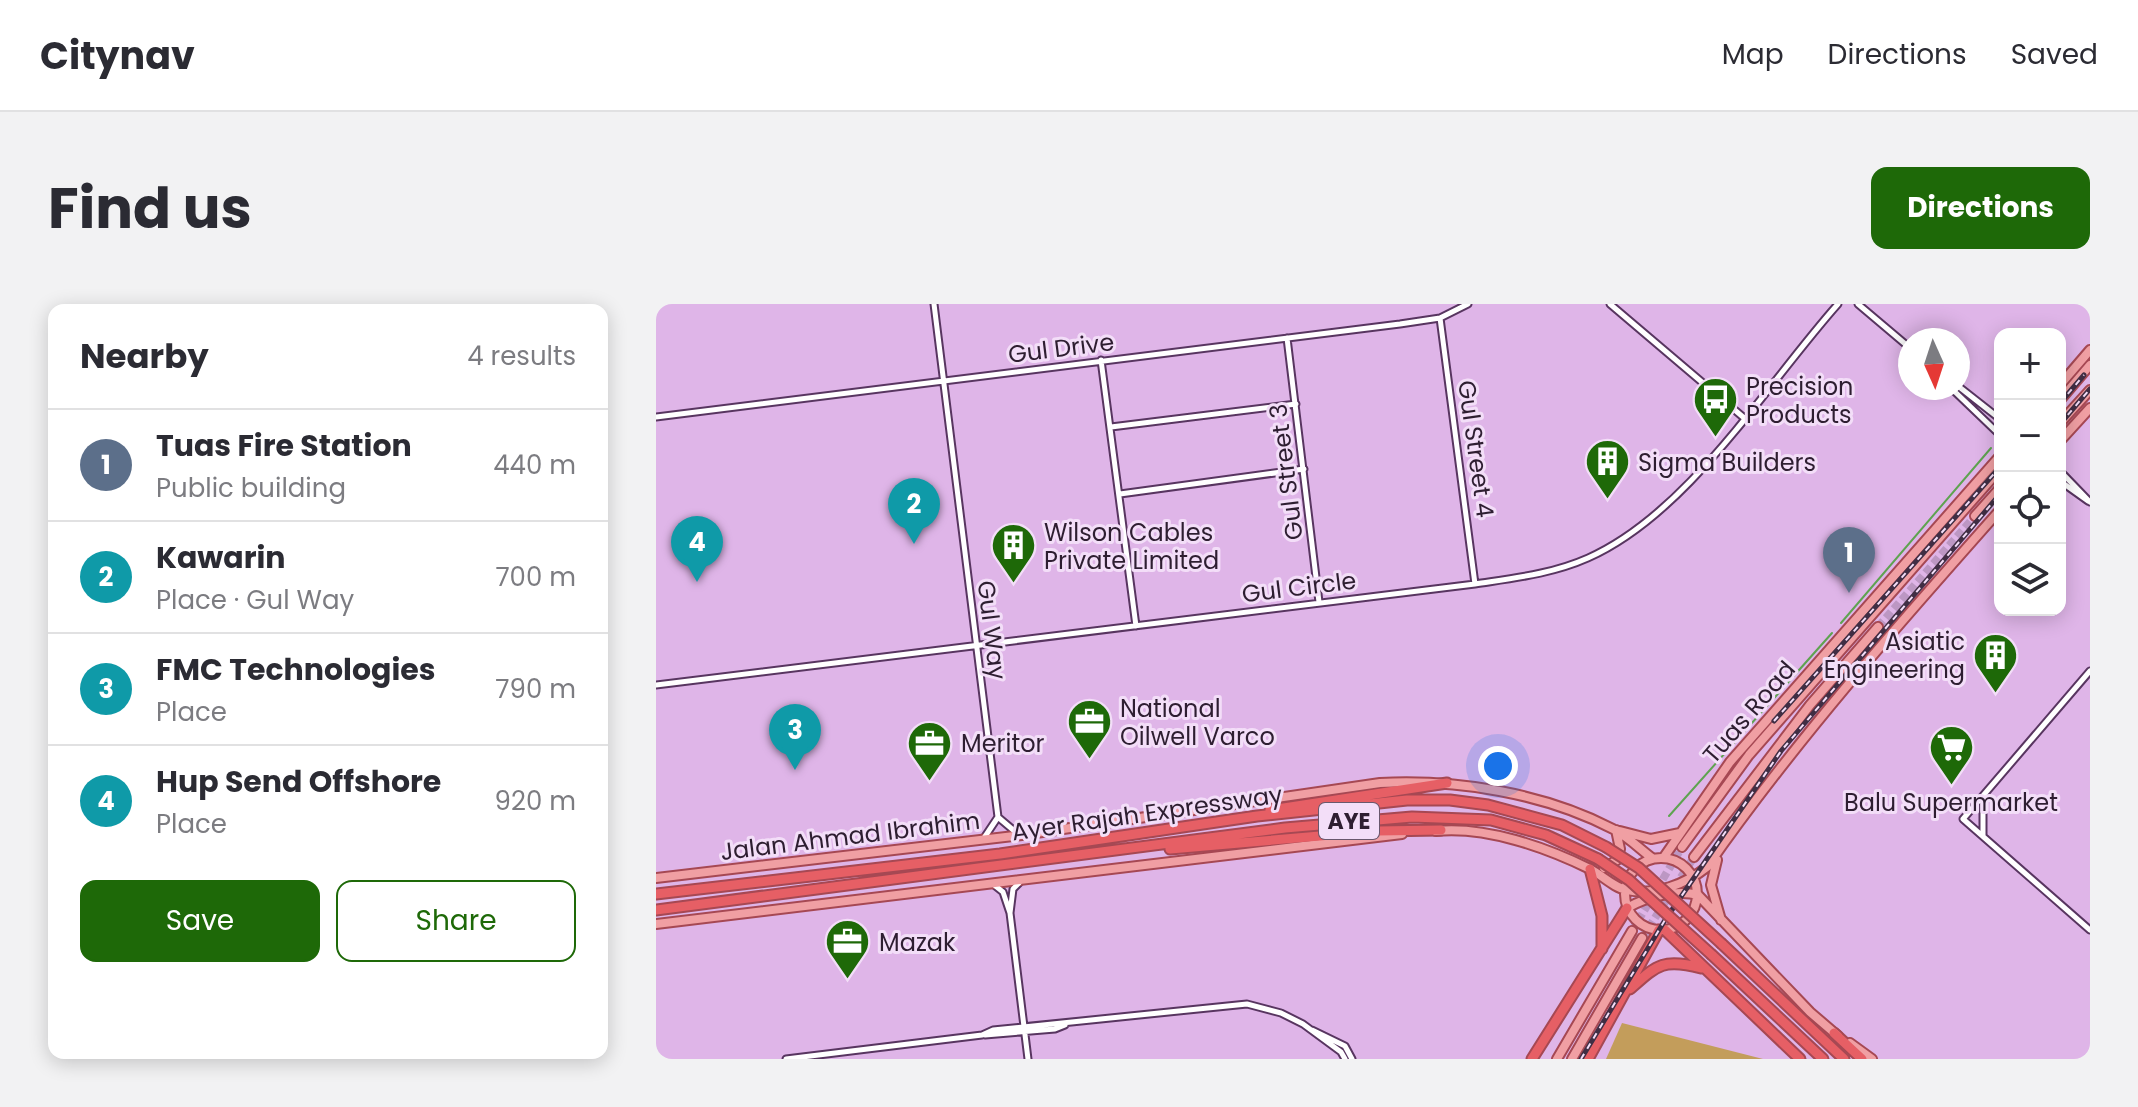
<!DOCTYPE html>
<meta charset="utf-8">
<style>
:root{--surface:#fff;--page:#f2f2f3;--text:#2b2b33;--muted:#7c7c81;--line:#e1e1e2;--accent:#1e6908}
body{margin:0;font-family:Poppins,sans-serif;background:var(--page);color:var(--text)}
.controls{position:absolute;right:24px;top:24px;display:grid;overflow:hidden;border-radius:16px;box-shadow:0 4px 20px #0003}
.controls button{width:72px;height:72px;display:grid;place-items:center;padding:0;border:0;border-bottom:2px solid var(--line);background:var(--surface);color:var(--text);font:40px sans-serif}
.compass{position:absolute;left:1242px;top:24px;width:72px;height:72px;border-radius:50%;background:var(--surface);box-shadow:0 4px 20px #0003;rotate:177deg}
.you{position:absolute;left:842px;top:462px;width:28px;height:28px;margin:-20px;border:6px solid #fff;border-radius:50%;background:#1a73e8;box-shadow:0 0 0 12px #1a73e833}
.badge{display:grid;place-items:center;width:52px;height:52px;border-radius:50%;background:var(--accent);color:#fff;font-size:26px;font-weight:700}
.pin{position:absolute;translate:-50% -66px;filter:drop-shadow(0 2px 4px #0008)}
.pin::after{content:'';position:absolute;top:42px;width:28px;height:24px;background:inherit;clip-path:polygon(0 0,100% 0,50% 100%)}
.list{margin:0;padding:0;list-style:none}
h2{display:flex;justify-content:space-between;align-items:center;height:104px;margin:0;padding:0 32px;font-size:34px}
h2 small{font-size:26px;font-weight:400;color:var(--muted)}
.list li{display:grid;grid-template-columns:52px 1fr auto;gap:24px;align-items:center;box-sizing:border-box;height:112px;padding:0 32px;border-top:2px solid var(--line)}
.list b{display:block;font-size:30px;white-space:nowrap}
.list p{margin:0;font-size:26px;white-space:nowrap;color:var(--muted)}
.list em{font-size:26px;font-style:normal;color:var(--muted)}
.actions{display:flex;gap:16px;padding:24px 32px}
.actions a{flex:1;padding:18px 0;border:2px solid var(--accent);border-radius:16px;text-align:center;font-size:28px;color:var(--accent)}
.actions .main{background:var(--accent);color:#fff}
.icon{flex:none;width:44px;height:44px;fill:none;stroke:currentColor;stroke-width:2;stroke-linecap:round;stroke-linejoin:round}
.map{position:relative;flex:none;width:1434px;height:755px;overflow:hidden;border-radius:16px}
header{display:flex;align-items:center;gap:48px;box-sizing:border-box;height:112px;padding:0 40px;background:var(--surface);border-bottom:2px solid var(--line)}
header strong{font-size:38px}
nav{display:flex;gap:44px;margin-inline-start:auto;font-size:28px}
.intro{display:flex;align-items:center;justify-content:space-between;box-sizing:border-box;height:192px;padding:0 48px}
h1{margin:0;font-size:56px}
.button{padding:20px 36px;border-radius:16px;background:var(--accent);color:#fff;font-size:28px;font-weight:700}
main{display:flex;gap:48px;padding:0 48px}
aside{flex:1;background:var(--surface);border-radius:16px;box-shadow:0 4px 20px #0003}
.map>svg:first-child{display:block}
.green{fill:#c39d5b}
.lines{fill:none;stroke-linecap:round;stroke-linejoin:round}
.stream{stroke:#5ea350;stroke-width:2}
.primary-tunnel{stroke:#bc97c3;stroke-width:8;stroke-dasharray:8 4;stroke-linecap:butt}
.street-casing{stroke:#583560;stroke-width:9}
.primary-casing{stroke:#a64853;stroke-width:12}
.highway-casing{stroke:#a64853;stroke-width:13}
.street{stroke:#fff;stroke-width:5}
.primary{stroke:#f09fa3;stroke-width:8}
.highway{stroke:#e65f65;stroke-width:9}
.rail-casing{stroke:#412e44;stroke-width:5}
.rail{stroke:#f3def8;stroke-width:2;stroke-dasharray:6;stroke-linecap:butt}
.highway-bridge-casing{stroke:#a64853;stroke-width:13;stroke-linecap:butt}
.highway-bridge{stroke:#e65f65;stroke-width:9}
.labels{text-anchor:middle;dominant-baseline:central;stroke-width:6;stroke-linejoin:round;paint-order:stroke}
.shield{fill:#f3def8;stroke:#69586d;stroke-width:2}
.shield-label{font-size:22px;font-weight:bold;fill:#2e1e31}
.street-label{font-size:24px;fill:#2e1e31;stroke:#f3def8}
.poi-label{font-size:24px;fill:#2e1e31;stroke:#f3def8;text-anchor:start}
</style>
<header>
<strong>Citynav</strong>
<nav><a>Map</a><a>Directions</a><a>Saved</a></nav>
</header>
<div class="intro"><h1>Find us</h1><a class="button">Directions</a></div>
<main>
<aside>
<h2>Nearby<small>4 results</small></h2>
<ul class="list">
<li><span class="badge" style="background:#5c6f8a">1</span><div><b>Tuas Fire Station</b><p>Public building</p></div><em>440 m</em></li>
<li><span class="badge" style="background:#0f9aa8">2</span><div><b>Kawarin</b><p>Place · Gul Way</p></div><em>700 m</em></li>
<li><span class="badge" style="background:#0f9aa8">3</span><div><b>FMC Technologies</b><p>Place</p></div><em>790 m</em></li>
<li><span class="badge" style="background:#0f9aa8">4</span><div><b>Hup Send Offshore</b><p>Place</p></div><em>920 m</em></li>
</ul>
<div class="actions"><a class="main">Save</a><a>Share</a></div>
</aside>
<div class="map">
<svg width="1434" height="755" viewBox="0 0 1434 755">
<rect width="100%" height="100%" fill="#dfb5e8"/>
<path class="green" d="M966,719L1107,755H950Z"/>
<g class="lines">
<path class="stream" d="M1185,319L1335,144
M1013,512L1176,329"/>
<path class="primary-tunnel" d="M1222,323L1319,212
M976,627L1026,543
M986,634L1038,553"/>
<defs>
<path id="street" d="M278,0L342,513L328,534
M954,0L1087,113
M1202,0L1254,44
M784,14L819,280
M631,34L663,298
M445,56L480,322
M1302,82L1344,115
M1295,84L1344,131
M0,113L744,20L784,14L812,0
M455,123L640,100
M1404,167L1434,198
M1404,177L1432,197
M464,190L648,165
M1434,367L1307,515L1434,626
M0,381L819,280C858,274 896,270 932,254C1033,209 1109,82 1182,0
M343,514L362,530
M1327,531V493
M337,580L347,588L354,609L372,755
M354,609L357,585L363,579
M656,726L689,742L696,755
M329,731L399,725L409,721
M130,755L326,731L337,726L591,700L625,709L647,720L685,748L689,755"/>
<path id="primary" d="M1404,81L1434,46
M1404,96L1434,61
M1404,119L1434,86
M1404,137L1434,104
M1319,212L1344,184
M780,527C830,522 889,543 934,565C946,571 958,584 971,586C999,592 1030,580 1051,563C1139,437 1242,321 1344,206
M964,527L995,535L1024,529
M1026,543L1093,451L1344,165
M1008,553L1074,458L1344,152
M1038,553L1154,401L1222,323
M969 590a36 36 0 1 1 72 0a36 36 0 1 1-72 0Z
M1061,556L1055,581L1065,616
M948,564L961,556L964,545L960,526
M0,574L366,531L724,479C801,475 888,489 957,525C971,532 984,545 996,554
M1042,591L1154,708L1182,732
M971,604C990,593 1021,585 1042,591
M0,620L746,530
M1194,739L1216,755
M901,755L976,627
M916,755L986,634"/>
<path id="highway" d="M614,506L791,479
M514,545L722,527L785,526
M934,565L946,612V645
M0,590L344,550L601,512L751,496H794L832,501L906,521L950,543
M0,606L629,524L756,513L835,516L890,531L942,555
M1009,626L1144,755
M1066,640L1188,755
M1056,651L1167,755
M974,685C1001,661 1007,654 1045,664
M1178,729L1206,755
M876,755L971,604
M932,755L1003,626"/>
</defs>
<use href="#street" class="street-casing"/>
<use href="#primary" class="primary-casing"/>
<use href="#highway" class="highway-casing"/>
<use href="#street" class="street"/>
<use href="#primary" class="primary"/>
<use href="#highway" class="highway"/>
<defs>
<path id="rail" d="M1404,99L1428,71
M1404,120L1434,85
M1118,417L1344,163
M925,755L1009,616L1125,447L1344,190"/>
</defs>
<use href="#rail" class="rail-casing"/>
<use href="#rail" class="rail"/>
<defs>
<path id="highway-bridge" d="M950,543L983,564L1066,640
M942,555L973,576L1056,651"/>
</defs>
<use href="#highway-bridge" class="highway-bridge-casing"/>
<use href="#highway-bridge" class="highway-bridge"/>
</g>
<defs>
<symbol id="bus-pin" viewBox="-11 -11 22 30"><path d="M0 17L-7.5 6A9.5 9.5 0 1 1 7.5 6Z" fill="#1e6908" stroke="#f3def8"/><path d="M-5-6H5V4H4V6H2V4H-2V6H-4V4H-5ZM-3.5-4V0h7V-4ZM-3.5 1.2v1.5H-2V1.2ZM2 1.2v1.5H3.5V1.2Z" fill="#fff"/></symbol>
<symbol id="building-pin" viewBox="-11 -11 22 30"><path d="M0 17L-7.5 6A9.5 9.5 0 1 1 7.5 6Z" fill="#1e6908" stroke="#f3def8"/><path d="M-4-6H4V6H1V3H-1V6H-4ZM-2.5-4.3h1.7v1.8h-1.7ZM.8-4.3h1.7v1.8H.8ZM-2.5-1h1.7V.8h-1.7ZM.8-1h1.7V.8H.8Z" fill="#fff"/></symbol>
<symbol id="office-pin" viewBox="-11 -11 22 30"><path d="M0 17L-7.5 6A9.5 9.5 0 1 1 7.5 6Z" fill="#1e6908" stroke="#f3def8"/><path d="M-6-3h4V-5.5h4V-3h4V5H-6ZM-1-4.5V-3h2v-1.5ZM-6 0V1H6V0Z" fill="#fff"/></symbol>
<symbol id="supermarket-pin" viewBox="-11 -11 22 30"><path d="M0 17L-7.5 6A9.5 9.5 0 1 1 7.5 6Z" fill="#1e6908" stroke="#f3def8"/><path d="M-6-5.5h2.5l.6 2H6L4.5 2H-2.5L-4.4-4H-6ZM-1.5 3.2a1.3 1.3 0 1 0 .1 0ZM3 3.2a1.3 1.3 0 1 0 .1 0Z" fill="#fff"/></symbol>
</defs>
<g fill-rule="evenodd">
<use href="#bus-pin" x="1034" y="70" width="51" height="69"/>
<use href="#building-pin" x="926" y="132" width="51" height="69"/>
<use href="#building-pin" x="332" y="216" width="51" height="69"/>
<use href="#building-pin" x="1314" y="326" width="51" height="69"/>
<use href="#office-pin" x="408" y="392" width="51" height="69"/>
<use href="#office-pin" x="248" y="414" width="51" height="69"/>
<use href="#supermarket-pin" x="1270" y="418" width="51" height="69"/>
<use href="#office-pin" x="166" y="612" width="51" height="69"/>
</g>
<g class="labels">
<rect class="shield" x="663" y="499" width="60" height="36" rx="6"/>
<g class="shield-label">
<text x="693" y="517">AYE</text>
</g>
<g class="street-label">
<text transform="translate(405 44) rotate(-7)">Gul Drive</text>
<text transform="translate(820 145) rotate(82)">Gul Street 4</text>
<text transform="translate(630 168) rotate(-97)">Gul Street 3</text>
<text transform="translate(643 283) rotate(-7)">Gul Circle</text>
<text transform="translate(336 326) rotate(83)">Gul Way</text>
<text transform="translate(1093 408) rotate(-49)">Tuas Road</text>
<text transform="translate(491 509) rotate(-8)">Ayer Rajah Expressway</text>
<text transform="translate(194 532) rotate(-7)">Jalan Ahmad Ibrahim</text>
</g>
<g class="poi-label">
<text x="1090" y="82">Precision<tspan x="1090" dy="28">Products</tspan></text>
<text x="982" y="158">Sigma Builders</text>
<text x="388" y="228">Wilson Cables<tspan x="388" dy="28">Private Limited</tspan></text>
<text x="1309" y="337" text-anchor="end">Asiatic<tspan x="1309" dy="28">Engineering</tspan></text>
<text x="464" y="404">National<tspan x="464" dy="28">Oilwell Varco</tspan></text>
<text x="305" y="439">Meritor</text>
<text x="1295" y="498" text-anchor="middle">Balu Supermarket</text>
<text x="223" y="638">Mazak</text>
</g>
</g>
</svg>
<div class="controls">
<button>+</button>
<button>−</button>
<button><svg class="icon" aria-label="locate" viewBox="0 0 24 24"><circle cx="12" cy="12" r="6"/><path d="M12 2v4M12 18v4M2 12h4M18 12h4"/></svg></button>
<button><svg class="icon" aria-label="layers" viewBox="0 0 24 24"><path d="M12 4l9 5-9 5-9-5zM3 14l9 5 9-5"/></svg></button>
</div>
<svg class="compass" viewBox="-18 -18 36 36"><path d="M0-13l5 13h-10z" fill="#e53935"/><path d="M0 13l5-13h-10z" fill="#7c7c81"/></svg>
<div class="you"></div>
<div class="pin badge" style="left:1193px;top:289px;background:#5c6f8a">1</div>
<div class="pin badge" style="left:258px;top:240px;background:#0f9aa8">2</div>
<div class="pin badge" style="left:139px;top:466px;background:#0f9aa8">3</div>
<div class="pin badge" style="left:41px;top:278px;background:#0f9aa8">4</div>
</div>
</main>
